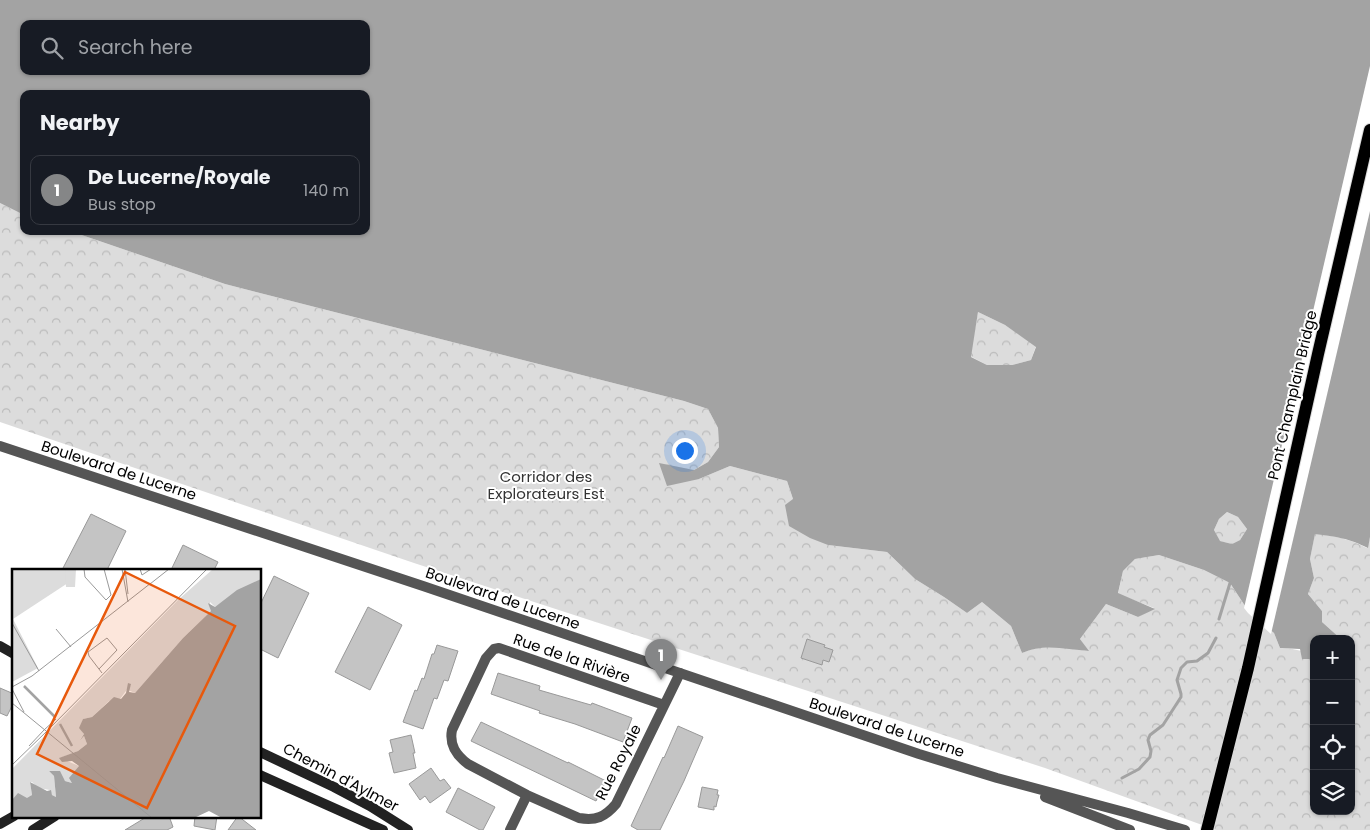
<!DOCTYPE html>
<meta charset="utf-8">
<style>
:root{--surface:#171b24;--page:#20242c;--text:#f1f3f6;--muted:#9ea1a6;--line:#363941;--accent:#858687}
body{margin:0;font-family:Poppins,sans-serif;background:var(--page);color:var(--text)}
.controls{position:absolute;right:15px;bottom:15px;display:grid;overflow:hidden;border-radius:10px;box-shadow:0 1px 4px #0004}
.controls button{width:45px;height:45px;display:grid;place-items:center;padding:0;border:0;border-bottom:1px solid var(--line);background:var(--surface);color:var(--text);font:25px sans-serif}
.you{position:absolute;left:684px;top:450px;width:18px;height:18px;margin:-12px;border:4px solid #fff;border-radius:50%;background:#1a73e8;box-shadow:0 0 0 8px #1a73e833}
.badge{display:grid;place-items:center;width:32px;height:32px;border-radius:50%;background:var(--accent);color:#fff;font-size:16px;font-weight:700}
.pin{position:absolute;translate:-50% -41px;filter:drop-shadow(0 1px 2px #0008)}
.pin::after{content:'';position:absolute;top:26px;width:18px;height:15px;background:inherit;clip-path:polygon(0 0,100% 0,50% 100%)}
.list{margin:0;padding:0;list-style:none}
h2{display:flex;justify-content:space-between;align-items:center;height:65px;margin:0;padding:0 20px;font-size:21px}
h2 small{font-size:16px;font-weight:400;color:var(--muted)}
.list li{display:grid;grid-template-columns:32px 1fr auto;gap:15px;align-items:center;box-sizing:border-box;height:70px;margin:0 10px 10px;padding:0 10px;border:1px solid var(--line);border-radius:10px}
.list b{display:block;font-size:19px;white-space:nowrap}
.list p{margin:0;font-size:16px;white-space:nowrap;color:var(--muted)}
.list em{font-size:16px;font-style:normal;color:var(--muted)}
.icon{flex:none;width:28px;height:28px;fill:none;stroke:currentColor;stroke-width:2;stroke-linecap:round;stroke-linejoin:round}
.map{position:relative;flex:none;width:1370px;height:830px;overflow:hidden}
.search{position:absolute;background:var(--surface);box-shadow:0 1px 4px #0004;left:20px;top:20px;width:350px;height:55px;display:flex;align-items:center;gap:12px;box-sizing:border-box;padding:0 18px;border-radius:10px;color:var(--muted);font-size:19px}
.panel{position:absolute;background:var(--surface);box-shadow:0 1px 4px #0004;left:20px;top:90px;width:350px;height:145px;border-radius:10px}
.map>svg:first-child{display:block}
.forest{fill:url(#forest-crowns)}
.water{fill:#a3a3a3;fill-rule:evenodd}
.pier{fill:#fff}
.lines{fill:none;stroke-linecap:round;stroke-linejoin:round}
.stream{stroke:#a3a3a3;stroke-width:3}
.building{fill:#c4c4c4;stroke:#999}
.primary-casing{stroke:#dbdbdb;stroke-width:14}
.minor{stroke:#555;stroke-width:10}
.tertiary{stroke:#555;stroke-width:10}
.secondary{stroke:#222;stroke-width:10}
.primary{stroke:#000;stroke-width:12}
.labels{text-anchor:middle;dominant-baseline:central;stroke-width:4;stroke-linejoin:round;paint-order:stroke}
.street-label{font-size:15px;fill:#000;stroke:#fff}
.park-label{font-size:15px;fill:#333;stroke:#fff}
.inset-river{fill:none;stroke:#a3a3a3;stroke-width:2.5}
.inset-road{fill:none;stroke:#999;stroke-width:1}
.view{fill:#e8590c;fill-opacity:0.15;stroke:#e8590c;stroke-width:2.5}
.inset-edge{fill:none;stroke:#000;stroke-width:2.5}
</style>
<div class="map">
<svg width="1370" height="830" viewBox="0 0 1370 830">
<defs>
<pattern id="forest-crowns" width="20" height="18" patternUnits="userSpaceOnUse" patternTransform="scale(1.25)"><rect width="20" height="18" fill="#dcdcdc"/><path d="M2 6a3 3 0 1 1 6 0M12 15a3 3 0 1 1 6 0" fill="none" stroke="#bbb"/></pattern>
</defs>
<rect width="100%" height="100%" fill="#fff"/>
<path class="forest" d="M0,203L24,215V231H70L225,284L684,401L708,409L718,428L719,447L708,462L694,470L684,469L699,479L730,466L787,481L793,499L828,545L887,552L915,579L944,597L967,613L982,602L1011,626L1022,653C1043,643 1066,648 1088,651L1080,639L1106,604L1138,617L1154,608L1118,594L1123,571L1135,559L1159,555L1204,570L1230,583L1249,612L1274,633L1280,648C1294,649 1306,649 1314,662V811H1351V639H1341L1322,622V611L1308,594L1314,578L1310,559L1315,533C1336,537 1348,538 1367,548L1370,537V830H1216L1045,768L414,563L0,422Z
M978,312L1005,325L1036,346L1031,360L1012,365H987L970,356Z
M1227,512L1238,517L1247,529L1240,540L1232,544L1219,541L1214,530L1219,519Z"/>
<path class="water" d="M0,0H1370V537L1368,548C1348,538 1337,537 1315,534L1310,559L1314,578L1308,594L1322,611V622L1341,639H1314V662L1312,659H1302L1300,649L1280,648L1274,633L1249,612L1230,583L1204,570L1159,555L1135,559L1123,571L1118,593L1155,609L1138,617L1106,604L1080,639L1089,651C1066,649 1043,643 1022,653L1011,626L982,602L967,613L944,597L915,579L887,552L828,545L810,538L789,526L785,505L793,499L787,481L730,466L699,479L667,486L659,463L694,470L708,462L719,447L718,428L708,409L684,401L225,284L70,231H366V94H24V215L0,203ZM24,24H366V71H24ZM978,312L1005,325L1036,347L1031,360L1012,365H987L971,357ZM1227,512L1238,517L1247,529L1240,540L1232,544L1220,541L1214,530L1219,519Z"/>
<path class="pier" d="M1370,66V211L1271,634L1248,613L1244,608Z"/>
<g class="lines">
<path class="stream" d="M1219,619L1230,583
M1122,778L1139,769L1150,757L1151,751L1148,740L1150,735L1163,725L1181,697V694L1177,680L1181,668L1187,662L1197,661L1208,653L1216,638"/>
</g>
<path class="building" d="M91,514L126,531L107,570H62Z
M183,545L218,562L214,570H171Z
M274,576L309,593L278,658L260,649V605Z
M368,607L402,625L370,690L335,672Z
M807,639L825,645L824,647L833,650L829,662L823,660L822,665L801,658Z
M437,645L458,651L448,681L444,680L437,699L434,698L423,729L403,722L415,690L417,691L422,678L424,679L432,654H434Z
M498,673L540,686L539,690L591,705L592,703L632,718L623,742L575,724L539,713L540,711L491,694Z
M0,688L14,694V702L7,716L0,713Z
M481,722L568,763V762L606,781L596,801L471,741Z
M678,726L703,737L684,781L660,830H638L631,826L663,757L664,758Z
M411,735L415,753H413L416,768L394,773L389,753L393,752L390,740Z
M431,768L440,781L444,779L451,788L430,803L425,796L420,800L409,784Z
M702,787L718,790L717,795H719L717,802L716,807L714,806V810L698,807Z
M458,788L495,807L483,830H480L446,812Z
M148,816H169L173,827L167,830H125Z
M195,816H217L215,830L194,826Z
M238,816L256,830H228Z"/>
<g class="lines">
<defs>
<path id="primary" d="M1207,830L1248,668L1318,354L1370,130"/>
</defs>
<use href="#primary" class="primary-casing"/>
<path class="minor" d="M664,705L499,648L494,649L486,658L452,730C449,745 456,755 468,764L527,795L579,818C596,821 605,817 616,804L680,673
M510,830L527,795"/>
<path class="tertiary" d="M0,446L423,586L919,754L997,778L1128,813L1185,830
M1045,797L1130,830"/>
<path class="secondary" d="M0,646L14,654
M260,752L334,787L370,806L408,830
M260,775L383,830
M0,824L14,816
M33,830L55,816"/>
<use href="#primary" class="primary"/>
</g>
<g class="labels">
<g class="street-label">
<text transform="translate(1292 395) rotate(-77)">Pont Champlain Bridge</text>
<text transform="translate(119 470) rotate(18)">Boulevard de Lucerne</text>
<text transform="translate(503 598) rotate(19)">Boulevard de Lucerne</text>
<text transform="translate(572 658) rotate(19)">Rue de la Rivière</text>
<text transform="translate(887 727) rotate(18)">Boulevard de Lucerne</text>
<text transform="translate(618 762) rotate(-63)">Rue Royale</text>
<text transform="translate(341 777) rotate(28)">Chemin d'Aylmer</text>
</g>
<g class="park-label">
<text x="546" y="476">Corridor des<tspan x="546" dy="17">Explorateurs Est</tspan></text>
</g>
</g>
<g transform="translate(12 569)">
<rect width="249" height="249" fill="#fff"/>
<path d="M0,0H63L62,10L1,50L26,99L0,113Z" fill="#dcdcdc"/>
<path d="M53,0H64L63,18H54ZM201,0H249V10L203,38L198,33L199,42L171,69L123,124L116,121L119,115L108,130L97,132L80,148L71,150L69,159L72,165L68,170L72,167L75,175L66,182L48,189L67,197L60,214L53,212L44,202H37L42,207L44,228L40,226L38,221L26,219L20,213H18L20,226L17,229L0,231V200L166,31Z" fill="#dcdcdc"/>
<path d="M249,10V249H210L197,242L182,249H0V231L6,224L15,229L20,226L18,213L35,222L39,221L40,226L44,228L42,207L37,202H48L53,212L60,214L57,209L67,197L60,192L50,193L47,189L66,182L75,175L72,167L68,171L72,165L67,159L71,150L80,148L102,128L109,130L114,124L116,114L119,115L117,123L123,124L171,69L199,42L196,34L203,38L225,21Z" fill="#a3a3a3"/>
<path class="inset-river" d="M12,117L43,148M48,155L60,177"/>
<path class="inset-road" d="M72,0L73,8L94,31L99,26L92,0M110,0L116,33M113,0L116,25M128,0L130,6L139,0M138,15L157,0M0,54L27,102M44,60L59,78M87,100L105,81L95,69L76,83L77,87L90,104M0,118L20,107L139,14M0,120L12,143M0,134L140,249M32,161L44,150M34,163L195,0M17,177L32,161M0,196L34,163"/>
<path class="view" d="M113,3L223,57L135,239L25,185Z"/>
<rect width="249" height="249" class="inset-edge"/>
</g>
</svg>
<div class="controls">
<button>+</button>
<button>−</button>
<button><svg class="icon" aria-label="locate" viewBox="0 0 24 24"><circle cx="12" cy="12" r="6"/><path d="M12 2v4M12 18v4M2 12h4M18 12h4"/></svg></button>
<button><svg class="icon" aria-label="layers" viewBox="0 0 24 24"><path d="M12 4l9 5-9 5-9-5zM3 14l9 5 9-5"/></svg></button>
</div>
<div class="you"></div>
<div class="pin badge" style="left:661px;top:680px">1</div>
<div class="search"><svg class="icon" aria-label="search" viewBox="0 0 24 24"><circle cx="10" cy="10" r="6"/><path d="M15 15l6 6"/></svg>Search here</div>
<section class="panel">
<h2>Nearby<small></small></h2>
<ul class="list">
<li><span class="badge">1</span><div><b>De Lucerne/Royale</b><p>Bus stop</p></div><em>140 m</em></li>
</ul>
</section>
</div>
